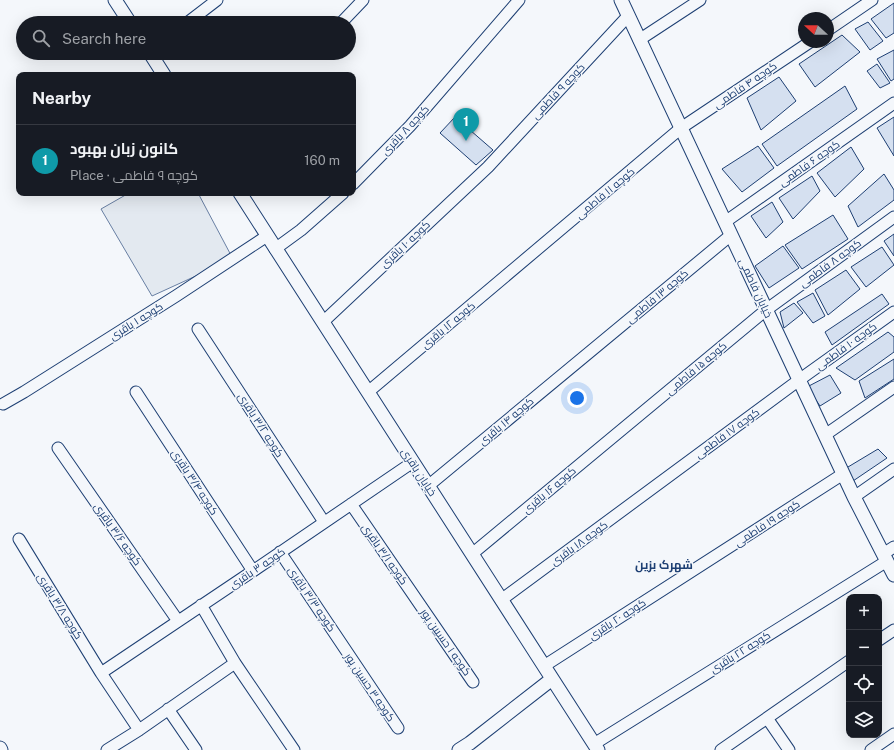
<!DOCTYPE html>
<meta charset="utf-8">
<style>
:root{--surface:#171b24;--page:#20242c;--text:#f1f3f6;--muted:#9ea1a6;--line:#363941;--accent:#1a73e8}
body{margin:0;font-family:"Public Sans",Cairo,sans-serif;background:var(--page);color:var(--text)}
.controls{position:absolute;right:12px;bottom:12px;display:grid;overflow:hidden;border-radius:8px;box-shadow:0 4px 16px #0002}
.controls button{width:36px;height:36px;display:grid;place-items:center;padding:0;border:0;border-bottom:1px solid var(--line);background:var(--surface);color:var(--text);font:20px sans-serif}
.compass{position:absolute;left:798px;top:12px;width:36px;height:36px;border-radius:50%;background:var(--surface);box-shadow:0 4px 16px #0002;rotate:291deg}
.you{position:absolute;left:577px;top:398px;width:14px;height:14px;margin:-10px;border:3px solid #fff;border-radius:50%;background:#1a73e8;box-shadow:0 0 0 6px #1a73e833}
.badge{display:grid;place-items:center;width:26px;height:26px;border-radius:50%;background:var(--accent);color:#fff;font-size:13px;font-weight:700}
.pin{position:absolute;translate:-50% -33px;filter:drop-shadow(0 1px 2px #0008)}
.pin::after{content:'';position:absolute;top:21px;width:14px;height:12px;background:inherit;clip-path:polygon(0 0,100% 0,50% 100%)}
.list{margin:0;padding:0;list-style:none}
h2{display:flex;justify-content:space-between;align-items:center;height:52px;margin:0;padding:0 16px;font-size:17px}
h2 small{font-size:13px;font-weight:400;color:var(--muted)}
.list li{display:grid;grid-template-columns:26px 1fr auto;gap:12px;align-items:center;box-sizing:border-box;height:72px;padding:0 16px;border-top:1px solid var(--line)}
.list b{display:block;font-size:15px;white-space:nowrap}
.list p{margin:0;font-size:13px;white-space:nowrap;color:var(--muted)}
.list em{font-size:13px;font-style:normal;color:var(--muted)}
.icon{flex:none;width:22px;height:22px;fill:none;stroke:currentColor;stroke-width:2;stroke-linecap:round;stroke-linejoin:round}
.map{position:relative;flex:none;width:894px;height:750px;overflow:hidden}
.search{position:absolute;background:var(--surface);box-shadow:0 4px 16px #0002;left:16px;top:16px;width:340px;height:44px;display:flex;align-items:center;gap:10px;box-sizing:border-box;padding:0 14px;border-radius:22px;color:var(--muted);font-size:15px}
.panel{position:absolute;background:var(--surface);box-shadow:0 4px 16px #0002;left:16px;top:72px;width:340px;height:124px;border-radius:8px}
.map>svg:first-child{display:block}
.green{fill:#e3e9f0;stroke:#687fa3}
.building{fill:#d5e0f0;stroke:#1d3f73}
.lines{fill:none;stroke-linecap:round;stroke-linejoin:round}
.minor-casing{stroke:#1d3f73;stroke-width:13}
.tertiary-casing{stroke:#1d3f73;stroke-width:15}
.minor{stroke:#f4f7fb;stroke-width:11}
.tertiary{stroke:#f4f7fb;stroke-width:13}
.labels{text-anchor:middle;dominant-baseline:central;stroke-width:3;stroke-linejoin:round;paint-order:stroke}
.street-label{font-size:11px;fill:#1d3f73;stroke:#f4f7fb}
.neighbourhood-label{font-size:12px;font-weight:bold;fill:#1d3f73;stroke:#f4f7fb}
</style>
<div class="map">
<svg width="894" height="750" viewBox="0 0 894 750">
<rect width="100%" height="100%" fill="#f4f7fb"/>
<path class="green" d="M129,193H198L233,259L152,296L101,209Z"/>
<path class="building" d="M894,3V33L886,38L871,19Z
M868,22L883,41L870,50L855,29Z
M842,35L860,52L815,87L799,64Z
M894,50V79L891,81L877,59Z
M877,64L890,83L880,88L867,71Z
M779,77L796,101L761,130L747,98Z
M845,86L857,109L777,166L762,144Z
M455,117L493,150L476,165L440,133Z
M894,117V156L877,128Z
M758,146L774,168L742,192L722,169Z
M851,147L864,169L835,197L817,173Z
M884,174L894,190V200L858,227L848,206Z
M812,176L820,191L793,219L779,198Z
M772,202L783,222L766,238L751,216Z
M833,215L848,239L802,269L785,245Z
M894,234V256L884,241Z
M783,246L799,268L769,288L755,266Z
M882,247L894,265L866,287L851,267Z
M846,270L860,289L828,315L815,290Z
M813,293L825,316L813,323L797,302Z
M882,294L889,304L832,345L825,332Z
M794,303L803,313L784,328L780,312Z
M888,332L894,337V352L855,380L836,368Z
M894,359V379L865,398L859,381Z
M830,375L841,393L820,406L807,387Z
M878,449L887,458L853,481L843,470Z"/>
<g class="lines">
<defs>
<path id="minor" d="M187,23L217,0
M341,23L363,0
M828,30L872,0
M639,40L700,0
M353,184L410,126L519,0
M725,222L894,103
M275,249L301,230L343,193
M323,322L488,167L628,16
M198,329L324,522
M136,392L253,571
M368,392L681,128L810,42
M3,404L24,392L176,296L267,236
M825,435L894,387
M58,448L178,621
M428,486L731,235
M854,497L894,469
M351,504L473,682
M19,539L101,673L139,730
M280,552L398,728
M472,554L766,310L894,217
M883,554L894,547
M501,600L799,380L894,312
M201,605L235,663L294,750
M879,640L894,630
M544,666L843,474
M101,673L253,571L413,462
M168,709L196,750
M767,718L789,750
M594,744L887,561
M107,750L139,730L235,663
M721,750L849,661
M871,750L894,734"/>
<path id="tertiary" d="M115,0L130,23
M621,0L854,497L894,575
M150,53L164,75
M240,193L598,750
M0,748L1,750
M459,750L470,743L552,679"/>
</defs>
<use href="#minor" class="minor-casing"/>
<use href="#tertiary" class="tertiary-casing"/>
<use href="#minor" class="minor"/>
<use href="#tertiary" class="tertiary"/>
</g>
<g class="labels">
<g class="street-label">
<text transform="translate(745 85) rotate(-34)">کوچه ۴ فاطمی</text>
<text transform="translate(558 91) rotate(-47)">کوچه ۹ فاطمی</text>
<text transform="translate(405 130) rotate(-47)">کوچه ۸ باقری</text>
<text transform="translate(809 163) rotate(-35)">کوچه ۶ فاطمی</text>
<text transform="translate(605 193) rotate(-40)">کوچه ۱۱ فاطمی</text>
<text transform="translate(405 244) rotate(-43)">کوچه ۱۰ باقری</text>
<text transform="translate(830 263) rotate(-36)">کوچه ۸ فاطمی</text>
<text transform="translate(756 288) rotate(65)">خیابان فاطمی</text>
<text transform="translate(657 296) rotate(-40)">کوچه ۱۳ فاطمی</text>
<text transform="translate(136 321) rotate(-32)">کوچه ۱ باقری</text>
<text transform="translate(448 325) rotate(-40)">کوچه ۱۲ باقری</text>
<text transform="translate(846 346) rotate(-36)">کوچه ۱۰ فاطمی</text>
<text transform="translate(696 368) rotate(-40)">کوچه ۱۵ فاطمی</text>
<text transform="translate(506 421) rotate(-40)">کوچه ۱۴ باقری</text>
<text transform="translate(261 425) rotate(57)">کوچه ۳/۲ باقری</text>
<text transform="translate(727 433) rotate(-36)">کوچه ۱۷ فاطمی</text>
<text transform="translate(419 472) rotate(57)">خیابان باقری</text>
<text transform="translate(195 482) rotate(57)">کوچه ۳/۴ باقری</text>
<text transform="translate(549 490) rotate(-40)">کوچه ۱۶ باقری</text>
<text transform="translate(767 523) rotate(-33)">کوچه ۱۹ فاطمی</text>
<text transform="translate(118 534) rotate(55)">کوچه ۳/۶ باقری</text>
<text transform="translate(579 543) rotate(-36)">کوچه ۱۸ باقری</text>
<text transform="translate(385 554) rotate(55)">کوچه ۳/۱ باقری</text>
<text transform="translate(257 568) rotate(-34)">کوچه ۳ باقری</text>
<text transform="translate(312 599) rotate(56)">کوچه ۳/۳ باقری</text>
<text transform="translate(60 606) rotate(58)">کوچه ۳/۸ باقری</text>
<text transform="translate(617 619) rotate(-33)">کوچه ۲۰ باقری</text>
<text transform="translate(446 642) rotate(55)">کوچه ۱ حسیین پور</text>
<text transform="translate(740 652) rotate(-32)">کوچه ۲۲ باقری</text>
<text transform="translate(370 687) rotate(56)">کوچه ۳ حسین پور</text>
</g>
<g class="neighbourhood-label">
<text x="664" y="565">شهرک بزین</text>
</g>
</g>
</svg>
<div class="controls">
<button>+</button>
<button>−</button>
<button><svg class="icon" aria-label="locate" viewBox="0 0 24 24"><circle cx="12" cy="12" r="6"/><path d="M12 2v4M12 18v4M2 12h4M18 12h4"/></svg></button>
<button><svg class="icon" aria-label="layers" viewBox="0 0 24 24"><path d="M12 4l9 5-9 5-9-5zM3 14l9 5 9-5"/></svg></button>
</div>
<svg class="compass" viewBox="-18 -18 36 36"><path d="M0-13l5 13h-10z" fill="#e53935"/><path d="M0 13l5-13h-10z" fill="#9ea1a6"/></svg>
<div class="you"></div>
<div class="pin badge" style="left:466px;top:141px;background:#0f9aa8">1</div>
<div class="search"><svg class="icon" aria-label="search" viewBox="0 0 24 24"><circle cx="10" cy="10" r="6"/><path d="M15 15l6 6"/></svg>Search here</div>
<section class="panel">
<h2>Nearby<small></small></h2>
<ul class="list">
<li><span class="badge" style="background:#0f9aa8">1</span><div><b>کانون زبان بهبود</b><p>Place · کوچه ۹ فاطمی</p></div><em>160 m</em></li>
</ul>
</section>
</div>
